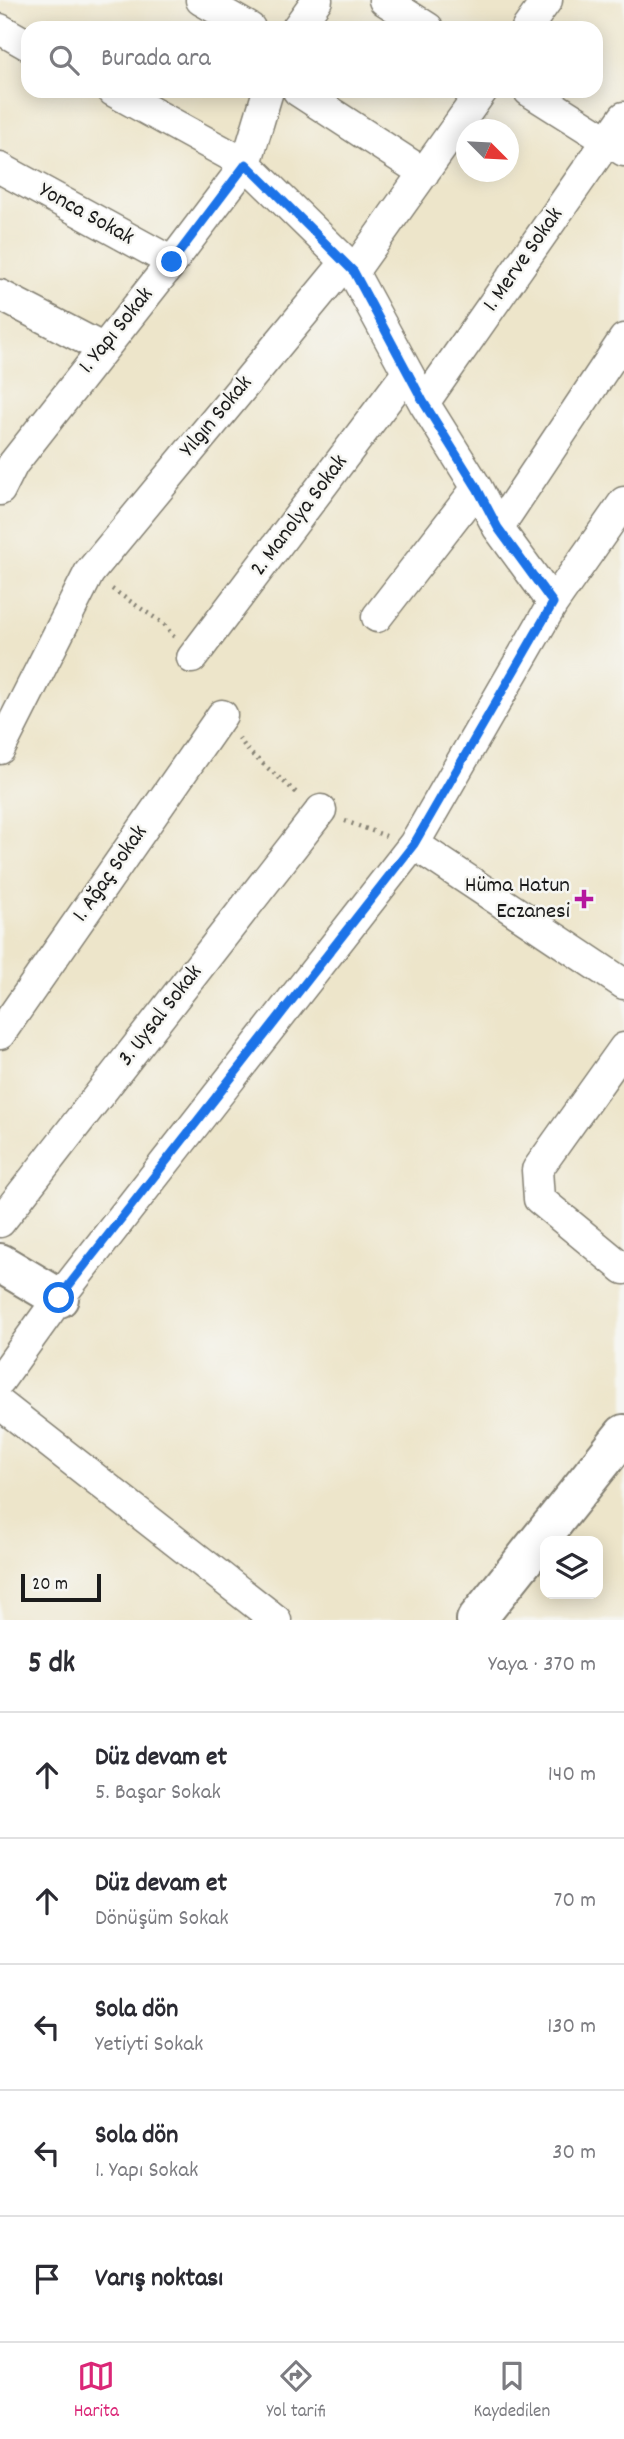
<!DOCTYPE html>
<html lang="tr">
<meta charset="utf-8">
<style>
:root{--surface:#fff;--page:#f7f7f7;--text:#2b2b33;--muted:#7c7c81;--line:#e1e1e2;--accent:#db2777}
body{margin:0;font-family:Dekko,sans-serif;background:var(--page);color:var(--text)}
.controls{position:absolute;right:21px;bottom:21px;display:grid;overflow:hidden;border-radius:14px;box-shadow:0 4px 18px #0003}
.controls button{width:63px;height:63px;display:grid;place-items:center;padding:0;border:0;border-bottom:2px solid var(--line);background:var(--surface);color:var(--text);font:35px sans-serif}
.compass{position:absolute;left:456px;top:119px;width:63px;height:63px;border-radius:50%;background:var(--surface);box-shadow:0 4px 18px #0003;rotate:114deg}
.scale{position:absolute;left:21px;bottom:18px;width:80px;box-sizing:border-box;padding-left:7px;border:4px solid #1c1c1c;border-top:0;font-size:19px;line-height:24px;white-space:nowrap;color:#1c1c1c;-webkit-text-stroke:5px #f6f6f2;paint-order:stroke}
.stop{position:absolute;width:21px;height:21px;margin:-16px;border:5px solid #1a73e8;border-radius:50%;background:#fff}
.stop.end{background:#1a73e8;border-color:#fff;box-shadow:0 2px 7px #0008}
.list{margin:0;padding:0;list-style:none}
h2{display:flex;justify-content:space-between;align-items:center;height:91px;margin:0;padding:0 28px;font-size:30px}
h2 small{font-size:23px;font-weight:400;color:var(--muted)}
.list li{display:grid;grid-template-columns:46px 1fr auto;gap:21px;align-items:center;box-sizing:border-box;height:126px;padding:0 28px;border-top:2px solid var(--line)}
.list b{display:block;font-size:26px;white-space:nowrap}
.list p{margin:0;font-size:23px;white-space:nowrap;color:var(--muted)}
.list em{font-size:23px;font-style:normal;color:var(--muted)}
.icon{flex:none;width:38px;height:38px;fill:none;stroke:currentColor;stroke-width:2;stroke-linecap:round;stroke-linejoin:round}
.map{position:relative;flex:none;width:624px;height:1620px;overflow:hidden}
.search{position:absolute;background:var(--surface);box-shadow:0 4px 18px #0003;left:21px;right:21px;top:21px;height:77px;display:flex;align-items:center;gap:18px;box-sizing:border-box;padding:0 24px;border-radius:21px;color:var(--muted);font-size:26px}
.sheet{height:721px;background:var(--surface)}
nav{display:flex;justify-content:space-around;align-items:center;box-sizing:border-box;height:98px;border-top:2px solid var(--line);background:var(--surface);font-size:19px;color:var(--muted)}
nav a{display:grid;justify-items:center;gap:4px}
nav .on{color:var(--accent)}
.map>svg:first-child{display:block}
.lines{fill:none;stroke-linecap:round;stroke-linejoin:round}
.minor-casing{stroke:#848073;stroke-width:33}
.secondary-casing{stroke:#848073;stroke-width:42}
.path{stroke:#848073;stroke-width:4.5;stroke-dasharray:2 5;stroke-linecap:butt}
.minor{stroke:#fff;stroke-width:30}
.secondary{stroke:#fff;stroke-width:38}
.route{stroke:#1a73e8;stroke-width:9}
.poi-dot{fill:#b5179e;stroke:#f6f6f2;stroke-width:2.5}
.labels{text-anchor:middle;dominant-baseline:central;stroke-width:5;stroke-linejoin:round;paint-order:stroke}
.street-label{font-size:23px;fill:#1c1c1c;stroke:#f6f6f2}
.poi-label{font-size:23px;fill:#1c1c1c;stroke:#f6f6f2;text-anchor:end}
</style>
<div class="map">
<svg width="624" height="1620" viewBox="0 0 624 1620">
<rect width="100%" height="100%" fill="#f6f6f2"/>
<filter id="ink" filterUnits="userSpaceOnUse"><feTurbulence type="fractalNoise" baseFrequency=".0143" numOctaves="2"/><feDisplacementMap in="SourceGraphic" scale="14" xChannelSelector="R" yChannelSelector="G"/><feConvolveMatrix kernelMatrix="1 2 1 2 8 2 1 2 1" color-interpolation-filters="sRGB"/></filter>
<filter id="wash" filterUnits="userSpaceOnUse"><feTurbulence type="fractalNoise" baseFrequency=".00686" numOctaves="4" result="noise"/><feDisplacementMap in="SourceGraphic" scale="28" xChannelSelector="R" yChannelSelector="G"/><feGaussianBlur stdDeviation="1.57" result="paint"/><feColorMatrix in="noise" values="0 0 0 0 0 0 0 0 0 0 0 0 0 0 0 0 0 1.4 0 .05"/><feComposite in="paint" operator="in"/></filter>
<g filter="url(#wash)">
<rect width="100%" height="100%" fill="#ede5ca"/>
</g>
<g filter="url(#ink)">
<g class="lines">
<defs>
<path id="minor" d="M201,0L250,28
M384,0L428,28
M297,28L317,0
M527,28L547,0
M0,29L28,45
M113,91L246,164L346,262L353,272L424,403L477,488L498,528L553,603
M298,91L424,173
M529,91L624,151
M0,168L172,262
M353,272L482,91
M0,295L102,348
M424,403L624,117
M0,490L13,464L172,262L246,164L268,91
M498,528L624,339
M377,617L477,488
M192,658L407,373
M0,749L89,573L346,262
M414,844L624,984
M0,1034L222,715
M624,1048L537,1170L539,1199L624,1269
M0,1222L321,810
M0,1380L59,1298L414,844L553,603L624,502
M0,1404L276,1620"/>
<path id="secondary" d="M0,1263L59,1298
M476,1620L624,1434"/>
</defs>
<use href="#minor" class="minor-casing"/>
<use href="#secondary" class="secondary-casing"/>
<path class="path" d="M112,589L164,624L174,637
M239,738L249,752L298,794
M345,821L386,836"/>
<use href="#minor" class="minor"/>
<use href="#secondary" class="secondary"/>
</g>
</g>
<g class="lines" filter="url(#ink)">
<path class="route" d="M59,1298L414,844L553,603L498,528L477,488L424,403L354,272L246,164L172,262"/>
</g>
<path class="poi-dot" d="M580.5 888.5h7v7h7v7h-7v7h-7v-7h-7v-7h7z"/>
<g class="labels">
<g class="street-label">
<text transform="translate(86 215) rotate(29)">Yonca Sokak</text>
<text transform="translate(524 260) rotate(-55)">1. Merve Sokak</text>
<text transform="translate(117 331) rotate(-51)">1. Yapı Sokak</text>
<text transform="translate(217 417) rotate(-50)">Yılgın Sokak</text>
<text transform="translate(300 516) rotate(-53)">2. Manolya Sokak</text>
<text transform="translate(111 874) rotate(-55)">1. Ağaç Sokak</text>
<text transform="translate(161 1016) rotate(-52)">3. Uysal Sokak</text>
</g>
<g class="poi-label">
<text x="570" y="886">Hüma Hatun<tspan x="570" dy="26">Eczanesi</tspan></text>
</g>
</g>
</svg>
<div class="controls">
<button><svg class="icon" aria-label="layers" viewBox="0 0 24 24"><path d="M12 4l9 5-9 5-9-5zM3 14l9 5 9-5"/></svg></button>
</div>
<svg class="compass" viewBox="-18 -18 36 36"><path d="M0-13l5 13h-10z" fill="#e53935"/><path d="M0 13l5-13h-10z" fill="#7c7c81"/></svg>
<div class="scale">20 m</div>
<div class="stop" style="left:59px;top:1298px"></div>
<div class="stop end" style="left:172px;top:262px"></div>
<div class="search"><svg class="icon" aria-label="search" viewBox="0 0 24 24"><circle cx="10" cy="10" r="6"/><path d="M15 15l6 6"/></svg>Burada ara</div>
</div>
<section class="sheet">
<h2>5 dk<small>Yaya · 370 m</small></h2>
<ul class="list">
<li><svg class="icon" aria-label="ahead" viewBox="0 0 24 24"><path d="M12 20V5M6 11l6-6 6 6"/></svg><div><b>Düz devam et</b><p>5. Başar Sokak</p></div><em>140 m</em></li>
<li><svg class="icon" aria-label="ahead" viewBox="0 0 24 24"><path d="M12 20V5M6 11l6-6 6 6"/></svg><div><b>Düz devam et</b><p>Dönüşüm Sokak</p></div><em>70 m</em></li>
<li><svg class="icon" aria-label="left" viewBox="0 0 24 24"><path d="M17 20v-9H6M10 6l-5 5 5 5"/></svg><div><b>Sola dön</b><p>Yetiyti Sokak</p></div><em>130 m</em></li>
<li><svg class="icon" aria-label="left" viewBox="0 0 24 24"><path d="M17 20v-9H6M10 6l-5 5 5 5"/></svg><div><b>Sola dön</b><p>1. Yapı Sokak</p></div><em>30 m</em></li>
<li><svg class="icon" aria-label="arrive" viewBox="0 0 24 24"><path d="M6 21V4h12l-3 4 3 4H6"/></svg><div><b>Varış noktası</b></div></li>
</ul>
</section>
<nav>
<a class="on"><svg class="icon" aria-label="map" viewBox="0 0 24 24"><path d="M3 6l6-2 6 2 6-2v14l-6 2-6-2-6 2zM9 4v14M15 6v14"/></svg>Harita</a>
<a><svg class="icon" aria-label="directions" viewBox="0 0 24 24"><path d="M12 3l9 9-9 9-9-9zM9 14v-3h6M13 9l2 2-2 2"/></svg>Yol tarifi</a>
<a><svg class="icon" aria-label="saved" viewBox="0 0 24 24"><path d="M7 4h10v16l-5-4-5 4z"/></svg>Kaydedilen</a>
</nav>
